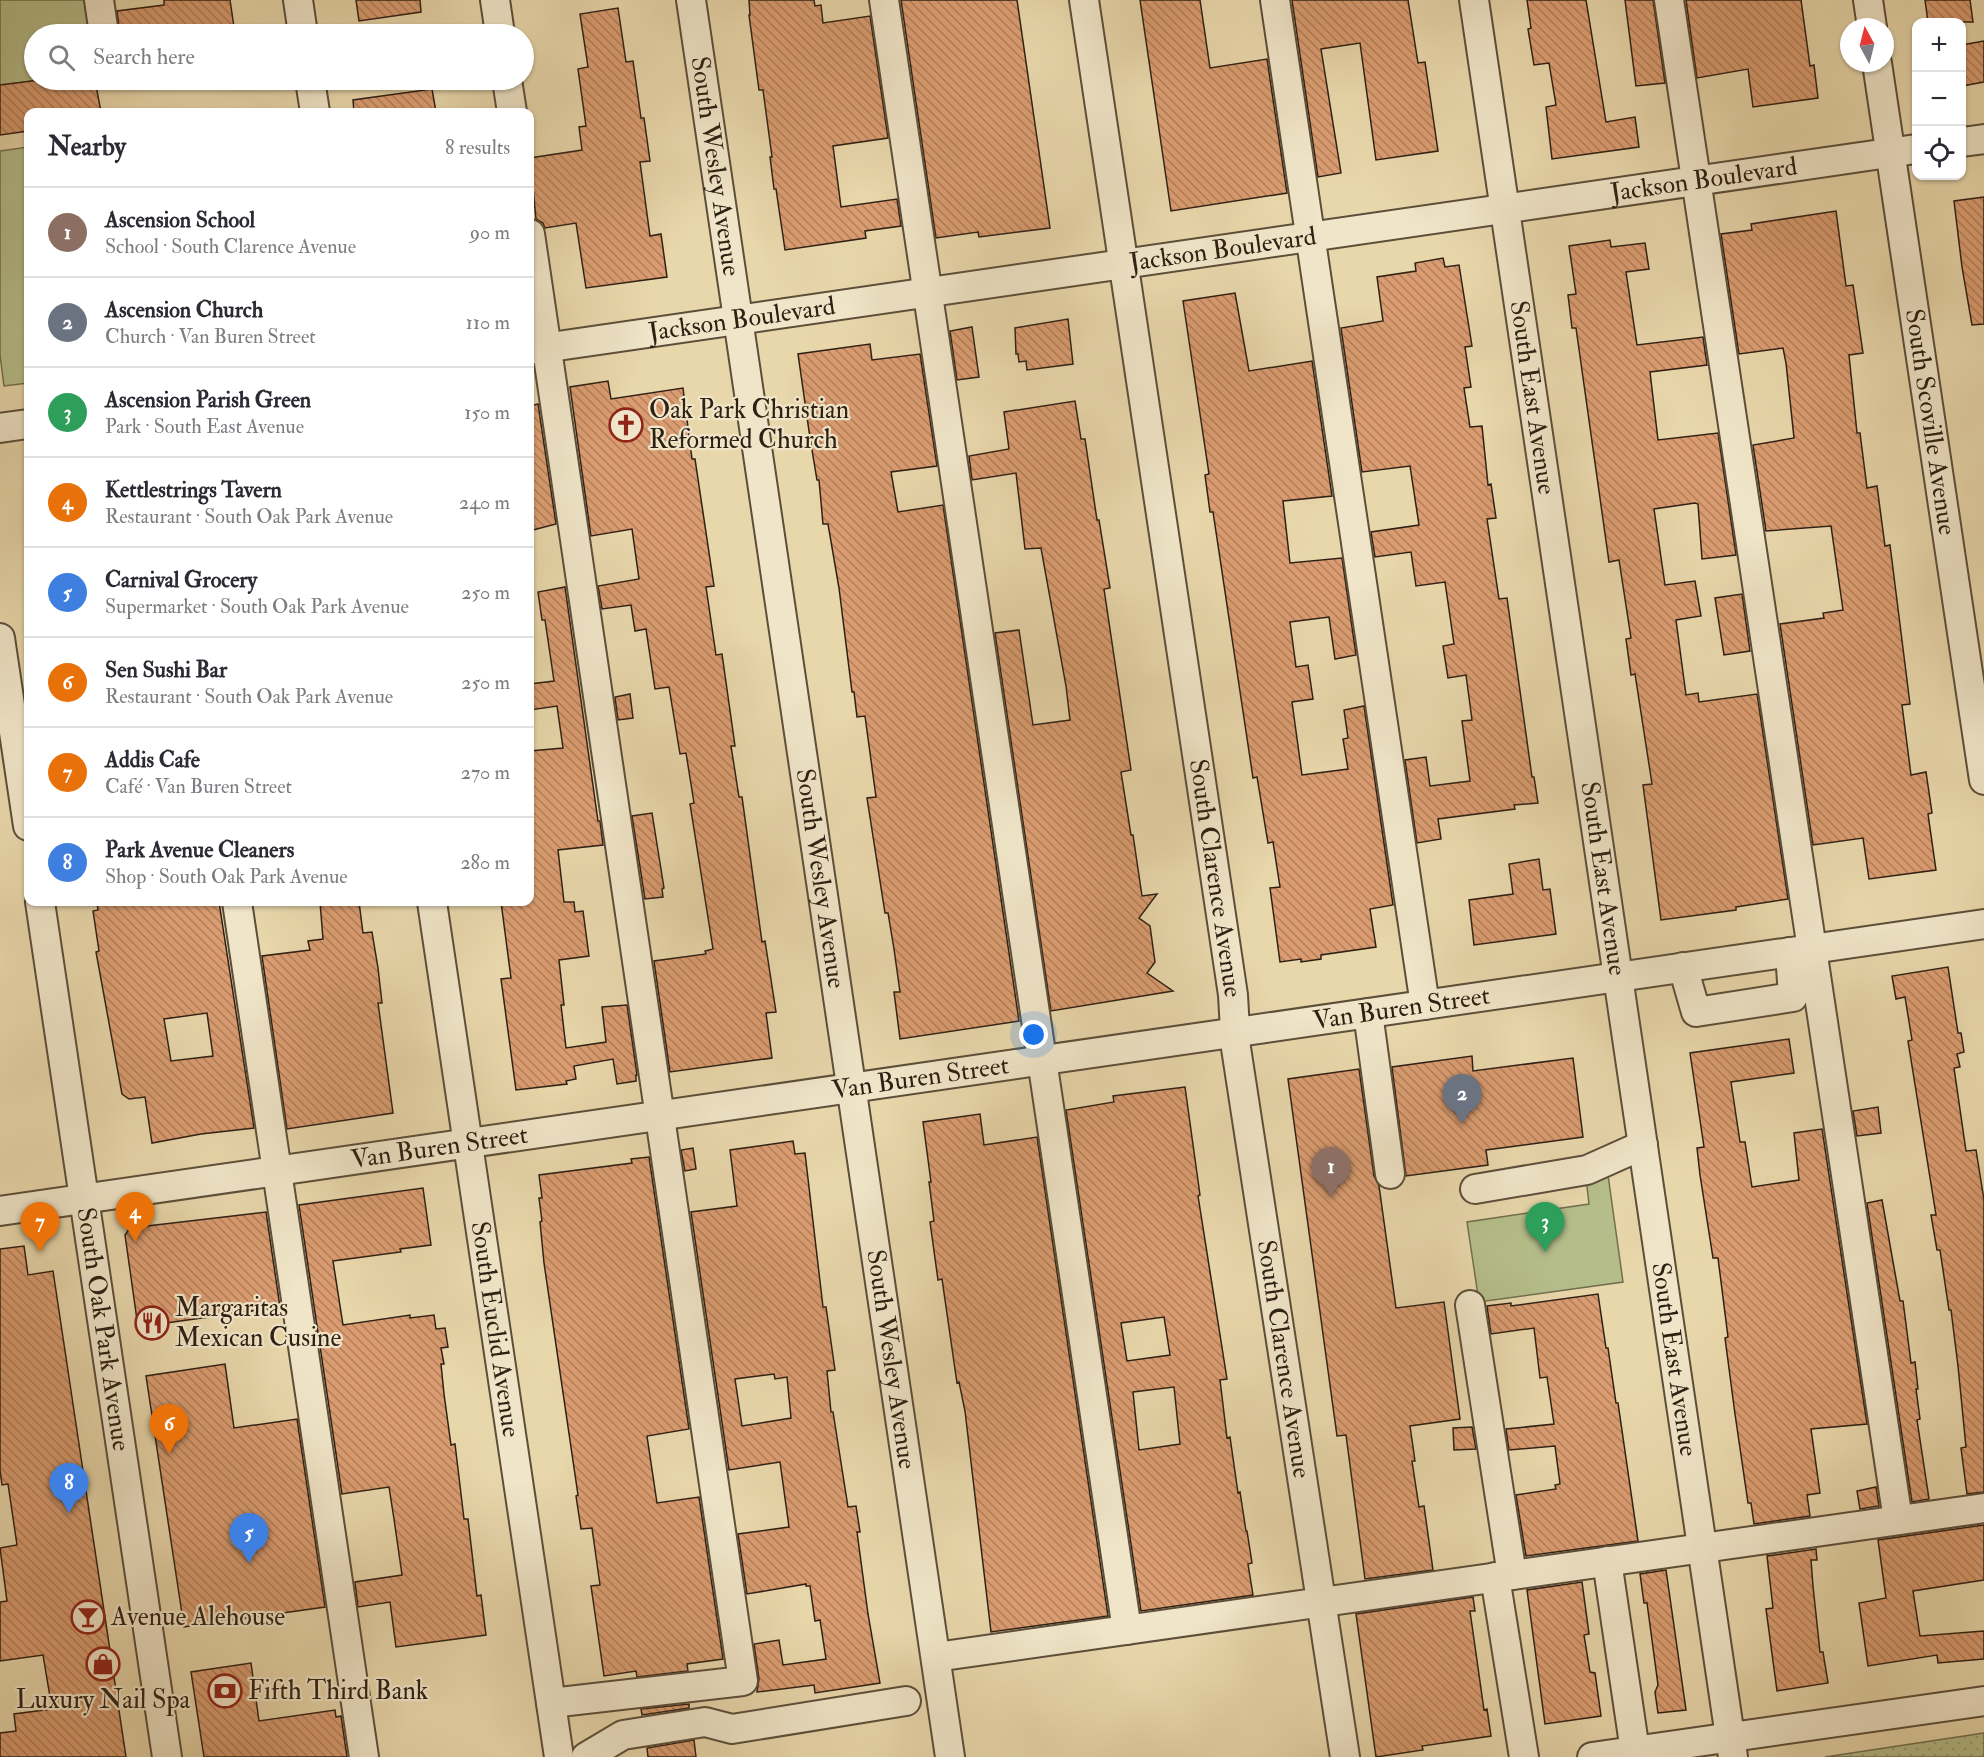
<!DOCTYPE html>
<meta charset="utf-8">
<style>
:root{--surface:#fff;--page:#f2f2f3;--text:#2b2b33;--muted:#7c7c81;--line:#e1e1e2;--accent:#8f2418}
body{margin:0;font-family:"IM FELL Double Pica",serif;background:var(--page);color:var(--text)}
.controls{position:absolute;right:18px;top:18px;display:grid;overflow:hidden;border-radius:12px;box-shadow:0 2px 4px #0004}
.controls button{width:54px;height:54px;display:grid;place-items:center;padding:0;border:0;border-bottom:2px solid var(--line);background:var(--surface);color:var(--text);font:30px sans-serif}
.compass{position:absolute;left:1840px;top:18px;width:54px;height:54px;border-radius:50%;background:var(--surface);box-shadow:0 2px 4px #0004;rotate:353deg}
.you{position:absolute;left:1034px;top:1035px;width:21px;height:21px;margin:-15px;border:4px solid #fff;border-radius:50%;background:#1a73e8;box-shadow:0 0 0 9px #1a73e833}
.badge{display:grid;place-items:center;width:39px;height:39px;border-radius:50%;background:var(--accent);color:#fff;font-size:20px;font-weight:700}
.pin{position:absolute;translate:-50% -50px;filter:drop-shadow(0 2px 3px #0008)}
.pin::after{content:'';position:absolute;top:32px;width:21px;height:18px;background:inherit;clip-path:polygon(0 0,100% 0,50% 100%)}
.list{margin:0;padding:0;list-style:none}
h2{display:flex;justify-content:space-between;align-items:center;height:78px;margin:0;padding:0 24px;font-size:26px}
h2 small{font-size:20px;font-weight:400;color:var(--muted)}
.list li{display:grid;grid-template-columns:39px 1fr auto;gap:18px;align-items:center;box-sizing:border-box;height:90px;padding:0 24px;border-top:2px solid var(--line)}
.list b{display:block;font-size:22px;white-space:nowrap}
.list p{margin:0;font-size:20px;white-space:nowrap;color:var(--muted)}
.list em{font-size:20px;font-style:normal;color:var(--muted)}
.icon{flex:none;width:33px;height:33px;fill:none;stroke:currentColor;stroke-width:2;stroke-linecap:round;stroke-linejoin:round}
.map{position:relative;flex:none;width:1984px;height:1757px;overflow:hidden}
.search{position:absolute;background:var(--surface);box-shadow:0 2px 4px #0004;left:24px;top:24px;width:510px;height:66px;display:flex;align-items:center;gap:15px;box-sizing:border-box;padding:0 21px;border-radius:33px;color:var(--muted);font-size:22px}
.panel{position:absolute;background:var(--surface);box-shadow:0 2px 4px #0004;left:24px;top:108px;width:510px;height:798px;border-radius:12px}
.map>svg:first-child{display:block}
.grass{fill:url(#grass-dots);stroke:#726f4f;stroke-width:1.5}
.green{fill:#b5be8a;stroke:#726f4f;stroke-width:1.5}
.building{fill:url(#building-back-hatch);stroke:#2f2014;stroke-width:1.5;fill-rule:evenodd}
.lines{fill:none;stroke-linecap:round;stroke-linejoin:round}
.minor-casing{stroke:#5d4e3a;stroke-width:32}
.minor{stroke:#f0e5c8;stroke-width:28}
.labels{text-anchor:middle;dominant-baseline:central;stroke-width:4.5;stroke-linejoin:round;paint-order:stroke}
.street-label{font-size:26px;fill:#2f2014;stroke:#f0e5c8}
.poi-label{font-size:26px;fill:#2f2014;stroke:#f0e5c8;text-anchor:start}
</style>
<div class="map">
<svg width="1984" height="1757" viewBox="0 0 1984 1757">
<defs>
<pattern id="grass-dots" width="8" height="8" patternUnits="userSpaceOnUse" patternTransform="scale(1.5)"><rect width="8" height="8" fill="#b5be8a"/><path d="M2 2h.1M6 6h.1" fill="none" stroke="#9ca376" stroke-width="1.8" stroke-linecap="round"/></pattern>
<pattern id="building-back-hatch" width="6" height="6" patternUnits="userSpaceOnUse" patternTransform="scale(1.5)"><rect width="6" height="6" fill="#da9c70"/><path d="M-1 5l2 2M0 0l6 6M5-1l2 2" fill="none" stroke="#b17f5b"/></pattern>
</defs>
<rect width="100%" height="100%" fill="#e8d7ab"/>
<filter id="stains"><feTurbulence type="fractalNoise" baseFrequency=".00333" numOctaves="4"/><feColorMatrix values="0 0 0 0 .2 0 0 0 0 .09 0 0 0 0 .02 0 0 0 .5 -.17"/></filter>
<radialGradient id="worn" r=".72"><stop offset=".6" stop-color="#630" stop-opacity="0"/><stop offset="1" stop-color="#630" stop-opacity=".3"/></radialGradient>
<path class="grass" d="M1984,1733V1757H1825Z"/>
<path class="green" d="M0,0H84L89,34H34V80H40L0,85Z
M28,147V383L4,386L0,355V151Z
M1608,1175L1623,1282L1479,1302L1467,1222L1589,1204L1586,1178Z"/>
<path class="building" d="M164,0H230L235,34H172L171,28L120,34L117,11L164,5Z
M356,0H420L421,12L359,21Z
M749,0H814L815,6L821,5L823,23L870,16L888,138L833,146L841,207L897,199L901,226L865,231L866,238L785,250L776,189H774L770,157H772L763,90H759L749,15H750Z
M901,0H1017L1050,228L979,237L978,232L936,238Z
M1140,0H1200L1210,68L1267,59L1287,193L1171,211Z
M1292,0H1408L1418,63L1425,62L1438,151L1376,160L1360,43L1321,49L1341,173L1318,177Z
M1527,0H1586L1606,122L1635,117L1639,147L1552,159L1546,107L1556,105L1549,63L1534,65L1528,29L1531,28Z
M1625,0H1653L1665,83L1636,86Z
M1686,0H1801L1810,66L1814,65L1818,98L1753,107L1748,69L1697,78Z
M1925,0H1970L1973,22H1928Z
M618,8L626,62L633,61L641,118H644L650,161L640,162L650,236L661,234L667,277L586,288L576,223L545,228L543,223L536,219L530,158L582,150L579,127L586,126L578,69L588,67L580,14Z
M1984,41V82L1962,86V45Z
M40,80H95L101,112H28V131L0,135V85Z
M432,89L436,112H354L353,100Z
M1984,197V324L1972,325L1962,267L1954,201Z
M1836,211L1846,286L1853,285L1863,353L1849,355L1857,433H1860L1867,488L1877,486L1885,546L1890,545L1910,704L1902,705L1911,775L1926,772L1932,813L1928,814L1936,870L1869,879L1863,838L1813,845L1780,624L1824,618L1823,613L1843,610L1831,526L1766,531L1753,445L1794,438L1786,363L1783,348L1739,354L1721,234L1752,230L1751,224Z
M1610,240L1611,247L1645,243L1649,269L1626,272L1637,345L1703,337L1707,365L1650,372L1658,440L1718,433L1736,555L1702,559L1698,504L1695,503L1654,509L1665,585L1695,581L1701,616L1676,620L1686,695L1698,693L1699,702L1757,694L1788,899L1736,907V910L1661,920L1643,785L1652,784L1635,674L1631,675L1626,639L1631,638L1619,560L1609,562L1576,328H1572L1568,295L1576,294L1569,246Z
M1443,258L1445,267L1459,265L1472,346L1465,347L1471,387L1464,388L1470,427L1482,426L1488,485L1491,484L1496,518L1487,519L1499,599L1507,598L1532,777H1534L1538,803L1514,805L1515,809L1438,819L1441,839L1417,843L1405,760L1426,757L1430,786L1470,781L1462,721L1472,720L1466,675L1448,678L1443,646L1454,644L1445,582L1416,586L1411,552L1375,557L1371,532L1419,525L1410,466L1362,472L1341,328L1383,321L1377,277L1416,271L1415,263Z
M1235,293L1249,371L1312,361L1332,496L1283,501L1290,563L1342,558L1356,655L1335,659L1329,617L1290,622L1296,667L1308,665L1313,699L1292,702L1302,775L1348,769L1343,739L1348,738L1344,710L1364,706L1393,905L1370,909L1376,947L1321,955V959L1301,962V959L1280,962L1270,888L1280,887L1273,842L1268,843L1257,777L1253,778L1213,512H1210L1205,475L1209,474L1183,301Z
M1068,319L1073,364L1027,370L1026,361L1019,362L1018,354H1016L1015,328Z
M972,327L979,377L957,380L950,331Z
M870,344L872,360L920,354L937,466L891,472L898,512L943,505L1019,1021L900,1039L894,992H900L894,949L888,913H885L867,798L876,797L865,716L857,717L854,692H852L839,588L828,524H823L819,480H817L810,438L798,354Z
M608,381L611,399L683,388L692,459H695L714,586L706,587L716,655L722,654L735,746H731L739,797H742L762,942L765,941L776,1012L766,1013L772,1058L670,1072L654,961L706,954L705,951L713,949L690,804L694,803L686,753L680,754L669,687L655,689L646,629L635,631L631,605L602,609L598,586L639,579L632,529L591,536L570,387Z
M1075,401L1081,439H1085L1097,520H1099L1110,588L1104,589L1131,770L1121,772L1131,835H1133L1142,896L1157,894L1139,918L1150,926L1155,962L1147,973L1173,991L1051,1011L995,633L1019,630L1033,725L1070,720L1066,686L1041,548L1025,549L1016,473L972,480L969,456L1009,449L1004,412Z
M538,404L556,524L533,530L530,516V406Z
M565,587L598,821H600L603,845L558,850L564,902H574L575,912L583,911L589,956L559,960L564,1005H561L566,1048L606,1042L602,1007L627,1005L637,1075H636V1081L617,1084L613,1059L574,1066L576,1079L566,1081L567,1084L516,1090L501,979L511,978L501,902H530V751L563,748L557,706L530,710V684L554,681L545,620H542L538,592Z
M1742,594L1750,651L1724,655L1715,598Z
M630,694L633,718L618,720L615,697Z
M652,813L664,888L662,889L663,897L645,899L632,816Z
M1539,859L1543,890L1550,889L1556,934L1474,945L1469,900L1513,894L1509,864Z
M97,902H219L254,1128L201,1134L152,1143L145,1097L129,1099L122,1094L96,952L99,951L93,911L98,910ZM207,1013L213,1056L171,1061L164,1019Z
M320,902H359L363,933L372,932L378,968L382,1003H378L393,1113L287,1129L262,956L310,950L308,941L323,939Z
M1948,967L1958,1033H1961L1964,1052L1957,1054L1960,1067L1954,1068L1966,1151L1976,1150L1984,1200V1492L1967,1494L1961,1448L1966,1447L1958,1366L1951,1310H1949L1940,1250H1937L1931,1215H1936L1908,1041L1912,1040L1905,997L1896,999L1892,976Z
M1789,1039L1794,1073L1731,1082L1740,1142H1745L1752,1187L1799,1180L1794,1133L1822,1129L1867,1424L1811,1429L1820,1493L1807,1495L1810,1516L1754,1524L1751,1503H1748L1735,1414L1725,1338L1728,1337L1718,1258H1713L1700,1175L1697,1148L1704,1147L1690,1053Z
M1472,1056L1473,1071L1573,1058L1583,1137L1486,1150L1488,1165L1406,1176L1392,1067Z
M1359,1069L1374,1176L1379,1186L1396,1308L1444,1302L1460,1419L1410,1426L1415,1461H1412L1419,1507L1424,1506L1433,1570L1365,1579L1346,1435L1337,1436L1288,1079Z
M1185,1087L1200,1195L1198,1196L1227,1379L1220,1380L1227,1438L1230,1437L1238,1493L1240,1492L1246,1531H1247L1252,1563L1248,1564L1253,1595L1141,1611L1066,1110L1114,1102L1113,1096ZM1164,1317L1170,1355L1127,1361L1121,1323ZM1174,1387L1180,1444L1139,1450L1133,1392Z
M1878,1107L1881,1133L1857,1136L1853,1111Z
M980,1114L984,1145L1037,1137L1108,1616L991,1632L965,1411L959,1382L957,1383L942,1279L938,1280L930,1222L934,1221L929,1182H931L923,1122Z
M793,1141L795,1154L805,1153L823,1307H826L835,1370L827,1371L831,1412H833L848,1507L856,1506L860,1532H857L868,1614L880,1683L815,1693L814,1685L757,1692L759,1679L754,1644L779,1640L783,1665L826,1659L820,1620L815,1621L810,1586H806V1584L747,1594L738,1534L789,1527L780,1462L729,1470L691,1212L737,1206L730,1150ZM774,1374L775,1379L787,1377L791,1418L742,1426L735,1379Z
M693,1148L696,1169L685,1171L681,1150Z
M649,1157L689,1429L647,1436L657,1503L699,1497L723,1659L687,1664L688,1671L637,1677L636,1671L604,1676L591,1586L600,1585L592,1528L581,1529L576,1496L578,1495L544,1263L540,1222L542,1221L539,1198H542L539,1175L632,1163L631,1159Z
M423,1188L431,1245L400,1249L401,1252L333,1261L343,1325L410,1315V1318L434,1315L436,1329L445,1328L448,1347L441,1348L444,1364H441L444,1394L451,1445L455,1444L464,1519H468L477,1596L481,1595L486,1635L396,1647L390,1602L358,1607L355,1582L402,1575L394,1519L389,1487L342,1494L299,1205Z
M1882,1200L1900,1301H1903L1911,1363L1915,1362L1918,1389H1916L1920,1419L1917,1420L1929,1499L1912,1502L1867,1203Z
M266,1212L280,1307L138,1327L125,1235L130,1228Z
M24,1246L28,1275L53,1271L126,1757H0V1733L16,1731L14,1714L52,1709L43,1655L0,1661V1602L7,1601L0,1548L17,1545L8,1484L2,1485L0,1470V1249Z
M1598,1294L1606,1348H1608L1616,1403H1618L1638,1541L1526,1556L1516,1495L1556,1489L1555,1485L1560,1484L1555,1446L1509,1450L1506,1429L1554,1424L1547,1377L1540,1378L1534,1328L1491,1334L1487,1306L1511,1303V1306Z
M225,1364L234,1428L297,1419L325,1607L184,1627L146,1376Z
M1472,1427L1476,1449L1454,1450L1453,1428Z
M1876,1487L1879,1506L1860,1509L1857,1491Z
M1984,1525V1580L1913,1591L1920,1636L1984,1631V1659L1938,1663L1937,1655L1868,1666L1859,1603L1886,1598L1878,1540Z
M1816,1549L1817,1560H1811L1813,1586L1820,1652H1823L1828,1683L1777,1691L1766,1609L1773,1608L1767,1556Z
M1666,1570L1686,1710L1658,1713L1655,1692L1658,1685L1647,1603H1644L1640,1574Z
M1582,1582L1589,1634L1584,1635L1590,1672L1595,1673L1601,1716L1545,1724L1527,1590Z
M1473,1597L1475,1611H1470L1484,1710L1487,1709L1491,1736L1422,1746L1423,1750L1376,1757L1356,1614Z
M251,1663L259,1721L335,1710L336,1717L341,1716L347,1757H204L191,1672Z
M689,1704V1708L642,1715L641,1709Z
M694,1740L696,1757H648L647,1748Z"/>
<g class="lines">
<defs>
<g id="minor">
<path d="M99,0L104,34"/>
<path d="M298,0L303,34"/>
<path d="M495,0L500,34"/>
<path id="s1" d="M691,0L950,1757"/>
<path d="M884,0L1127,1630"/>
<path id="s2" d="M1084,0L1233,995L1236,1048L1345,1757"/>
<path d="M1275,0L1425,1005"/>
<path id="s3" d="M1474,0L1733,1757"/>
<path d="M1669,0L1898,1520"/>
<path d="M1868,0L1872,27"/>
<path id="s4" d="M1877,63L1984,780"/>
<path d="M310,80L315,112"/>
<path d="M507,80L512,112"/>
<path d="M1962,142L1984,139"/>
<path d="M530,234L743,1681L551,1703"/>
<path id="s5" d="M530,350L1916,149"/>
<path d="M0,428L28,424"/>
<path d="M0,638L28,826"/>
<path id="s6" d="M40,902L167,1757"/>
<path d="M237,902L364,1757"/>
<path id="s7" d="M432,902L559,1757"/>
<path d="M1683,967L1696,1012L1793,997L1790,952"/>
<path d="M1368,1013L1390,1174"/>
<path d="M1475,1189L1587,1170L1643,1145"/>
<path id="s8" d="M0,1211L1984,924"/>
<path d="M1470,1305L1512,1575"/>
<path d="M1607,1561L1635,1751"/>
<path d="M1495,1577L1524,1757"/>
<path d="M936,1657L1984,1508"/>
<path d="M586,1757L623,1735L705,1722L732,1729L906,1701"/>
<path d="M1592,1757L1984,1701"/>
</g>
</defs>
<use href="#minor" class="minor-casing"/>
<use href="#minor" class="minor"/>
</g>
<defs>
<symbol id="church-ring" viewBox="-11 -11 22 22"><circle r="9.5" fill="#f0e5c8" stroke="#8f2418" stroke-width="1.5"/><path d="M-1.2-6h2.4v3.5h3.3v2.4h-3.3V6h-2.4V-.1h-3.3v-2.4h3.3Z" fill="#8f2418"/></symbol>
<symbol id="restaurant-ring" viewBox="-11 -11 22 22"><circle r="9.5" fill="#f0e5c8" stroke="#8f2418" stroke-width="1.5"/><path d="M-5-6h1v4h1v-4h1v4h1v-4h1v5L-1.5 .5V6h-2V.5L-5-1ZM5-6V6H3V1.5H1.5Q1.5-4 5-6Z" fill="#8f2418"/></symbol>
<symbol id="bar-ring" viewBox="-11 -11 22 22"><circle r="9.5" fill="#f0e5c8" stroke="#8f2418" stroke-width="1.5"/><path d="M-6-5H6L.8 .8V4.5H3.5V6h-7V4.5H-.8V.8Z" fill="#8f2418"/></symbol>
<symbol id="shop-ring" viewBox="-11 -11 22 22"><circle r="9.5" fill="#f0e5c8" stroke="#8f2418" stroke-width="1.5"/><path d="M-5-2.5h2.3a2.7 3.5 0 0 1 5.4 0H5L5.5 6h-11ZM-1.5-2.5h3a1.5 2.3 0 0 0-3 0Z" fill="#8f2418"/></symbol>
<symbol id="bank-ring" viewBox="-11 -11 22 22"><circle r="9.5" fill="#f0e5c8" stroke="#8f2418" stroke-width="1.5"/><path d="M-6-4H6V4H-6ZM0-2.3a2.3 2.3 0 1 0 0 4.6a2.3 2.3 0 1 0 0-4.6Z" fill="#8f2418"/></symbol>
</defs>
<g fill-rule="evenodd">
<use href="#church-ring" x="607" y="406" width="38" height="38"/>
<use href="#restaurant-ring" x="133" y="1304" width="38" height="38"/>
<use href="#bar-ring" x="69" y="1598" width="38" height="38"/>
<use href="#shop-ring" x="84" y="1645" width="38" height="38"/>
<use href="#bank-ring" x="206" y="1672" width="38" height="38"/>
</g>
<g class="labels">
<g class="street-label">
<text stroke="none"><textPath href="#s1" startOffset="168">South Wesley Avenue</textPath></text>
<text stroke="none"><textPath href="#s5" startOffset="1186">Jackson Boulevard</textPath></text>
<text stroke="none"><textPath href="#s5" startOffset="700">Jackson Boulevard</textPath></text>
<text stroke="none"><textPath href="#s5" startOffset="214">Jackson Boulevard</textPath></text>
<text stroke="none"><textPath href="#s3" startOffset="402">South East Avenue</textPath></text>
<text stroke="none"><textPath href="#s4" startOffset="363">South Scoville Avenue</textPath></text>
<text stroke="none"><textPath href="#s1" startOffset="888">South Wesley Avenue</textPath></text>
<text stroke="none"><textPath href="#s2" startOffset="888">South Clarence Avenue</textPath></text>
<text stroke="none"><textPath href="#s3" startOffset="888">South East Avenue</textPath></text>
<text stroke="none"><textPath href="#s8" startOffset="1416">Van Buren Street</textPath></text>
<text stroke="none"><textPath href="#s8" startOffset="930">Van Buren Street</textPath></text>
<text stroke="none"><textPath href="#s8" startOffset="444">Van Buren Street</textPath></text>
<text stroke="none"><textPath href="#s6" startOffset="432">South Oak Park Avenue</textPath></text>
<text stroke="none"><textPath href="#s7" startOffset="432">South Euclid Avenue</textPath></text>
<text stroke="none"><textPath href="#s1" startOffset="1374">South Wesley Avenue</textPath></text>
<text stroke="none"><textPath href="#s2" startOffset="1374">South Clarence Avenue</textPath></text>
<text stroke="none"><textPath href="#s3" startOffset="1374">South East Avenue</textPath></text>
</g>
<g class="poi-label">
<text x="649" y="410">Oak Park Christian<tspan x="649" dy="30">Reformed Church</tspan></text>
<text x="175" y="1308">Margaritas<tspan x="175" dy="30">Mexican Cusine</tspan></text>
<text x="111" y="1617">Avenue Alehouse</text>
<text x="248" y="1691">Fifth Third Bank</text>
<text x="103" y="1700" text-anchor="middle">Luxury Nail Spa</text>
</g>
</g>
<rect width="100%" height="100%" filter="url(#stains)"/>
<rect width="100%" height="100%" fill="url(#worn)"/>
</svg>
<div class="controls">
<button>+</button>
<button>−</button>
<button><svg class="icon" aria-label="locate" viewBox="0 0 24 24"><circle cx="12" cy="12" r="6"/><path d="M12 2v4M12 18v4M2 12h4M18 12h4"/></svg></button>
</div>
<svg class="compass" viewBox="-18 -18 36 36"><path d="M0-13l5 13h-10z" fill="#e53935"/><path d="M0 13l5-13h-10z" fill="#7c7c81"/></svg>
<div class="you"></div>
<div class="pin badge" style="left:1331px;top:1197px;background:#8d6e63">1</div>
<div class="pin badge" style="left:1462px;top:1124px;background:#6b7280">2</div>
<div class="pin badge" style="left:1545px;top:1252px;background:#2e9e5b">3</div>
<div class="pin badge" style="left:135px;top:1242px;background:#e8710a">4</div>
<div class="pin badge" style="left:249px;top:1563px;background:#3f7fe0">5</div>
<div class="pin badge" style="left:169px;top:1454px;background:#e8710a">6</div>
<div class="pin badge" style="left:40px;top:1252px;background:#e8710a">7</div>
<div class="pin badge" style="left:69px;top:1513px;background:#3f7fe0">8</div>
<div class="search"><svg class="icon" aria-label="search" viewBox="0 0 24 24"><circle cx="10" cy="10" r="6"/><path d="M15 15l6 6"/></svg>Search here</div>
<section class="panel">
<h2>Nearby<small>8 results</small></h2>
<ul class="list">
<li><span class="badge" style="background:#8d6e63">1</span><div><b>Ascension School</b><p>School · South Clarence Avenue</p></div><em>90 m</em></li>
<li><span class="badge" style="background:#6b7280">2</span><div><b>Ascension Church</b><p>Church · Van Buren Street</p></div><em>110 m</em></li>
<li><span class="badge" style="background:#2e9e5b">3</span><div><b>Ascension Parish Green</b><p>Park · South East Avenue</p></div><em>150 m</em></li>
<li><span class="badge" style="background:#e8710a">4</span><div><b>Kettlestrings Tavern</b><p>Restaurant · South Oak Park Avenue</p></div><em>240 m</em></li>
<li><span class="badge" style="background:#3f7fe0">5</span><div><b>Carnival Grocery</b><p>Supermarket · South Oak Park Avenue</p></div><em>250 m</em></li>
<li><span class="badge" style="background:#e8710a">6</span><div><b>Sen Sushi Bar</b><p>Restaurant · South Oak Park Avenue</p></div><em>250 m</em></li>
<li><span class="badge" style="background:#e8710a">7</span><div><b>Addis Cafe</b><p>Café · Van Buren Street</p></div><em>270 m</em></li>
<li><span class="badge" style="background:#3f7fe0">8</span><div><b>Park Avenue Cleaners</b><p>Shop · South Oak Park Avenue</p></div><em>280 m</em></li>
</ul>
</section>
</div>
